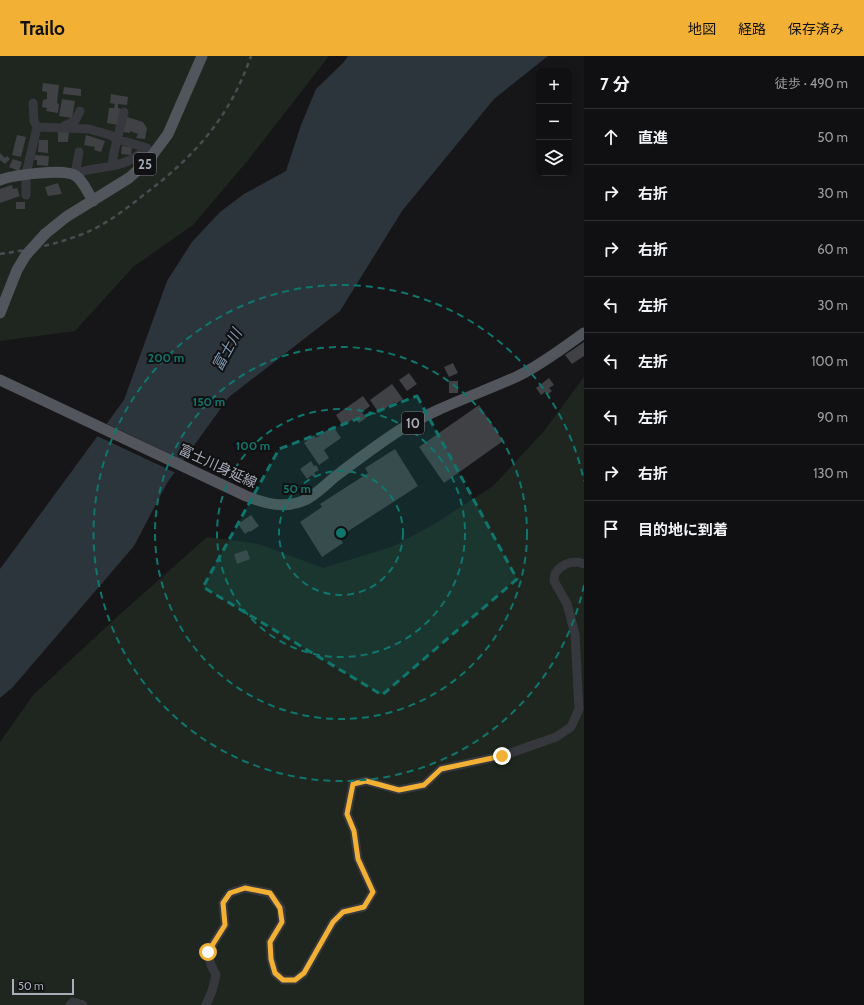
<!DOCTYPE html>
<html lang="ja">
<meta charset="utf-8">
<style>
:root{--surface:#101012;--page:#19191b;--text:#f1f3f6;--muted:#9c9d9f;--line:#303032;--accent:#f2b134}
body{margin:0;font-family:Cabin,"Noto Sans JP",sans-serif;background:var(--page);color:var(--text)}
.controls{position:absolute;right:12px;top:12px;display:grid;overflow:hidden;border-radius:8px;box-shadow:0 2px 10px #0003}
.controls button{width:36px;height:36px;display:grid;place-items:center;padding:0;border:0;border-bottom:1px solid var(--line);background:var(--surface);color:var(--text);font:20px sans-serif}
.scale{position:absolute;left:12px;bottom:10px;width:62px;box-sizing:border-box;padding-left:4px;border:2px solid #a8adb8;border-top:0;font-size:11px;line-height:14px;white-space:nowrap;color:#a8adb8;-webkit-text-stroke:3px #111113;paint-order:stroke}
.stop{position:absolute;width:12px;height:12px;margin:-9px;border:3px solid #f2b134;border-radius:50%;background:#fff}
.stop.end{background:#f2b134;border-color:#fff;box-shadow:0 1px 4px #0008}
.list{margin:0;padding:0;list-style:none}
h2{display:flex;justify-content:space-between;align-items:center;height:52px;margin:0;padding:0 16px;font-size:17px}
h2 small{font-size:13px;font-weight:400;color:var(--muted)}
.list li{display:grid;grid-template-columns:26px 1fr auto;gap:12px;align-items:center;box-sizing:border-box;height:56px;padding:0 16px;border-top:1px solid var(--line)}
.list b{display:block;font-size:15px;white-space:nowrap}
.list em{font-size:13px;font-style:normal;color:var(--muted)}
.icon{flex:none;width:22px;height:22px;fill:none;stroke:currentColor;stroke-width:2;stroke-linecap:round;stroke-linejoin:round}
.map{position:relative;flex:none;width:584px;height:949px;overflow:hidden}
header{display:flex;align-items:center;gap:24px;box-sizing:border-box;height:56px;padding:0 20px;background:var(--accent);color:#111}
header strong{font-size:19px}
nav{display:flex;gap:22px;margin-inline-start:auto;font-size:14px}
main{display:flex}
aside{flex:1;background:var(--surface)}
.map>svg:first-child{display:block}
.green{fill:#1e261f}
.water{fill:#2c353c}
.pier{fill:#161618}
.building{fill:#404145}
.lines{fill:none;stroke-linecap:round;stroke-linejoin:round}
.minor{stroke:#37383d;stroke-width:9}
.major{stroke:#53555c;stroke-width:11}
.rail{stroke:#4a4c52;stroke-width:2.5;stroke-dasharray:5 4;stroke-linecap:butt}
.major-bridge{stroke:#53555c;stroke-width:11}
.route{stroke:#f2b134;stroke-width:5}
.marked{fill:#0f766e;fill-opacity:0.2;stroke:#0f766e;stroke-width:3;stroke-dasharray:8 5;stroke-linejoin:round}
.ring{fill:none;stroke:#0f766e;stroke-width:2;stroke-dasharray:7 5}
.labels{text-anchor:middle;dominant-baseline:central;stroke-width:4;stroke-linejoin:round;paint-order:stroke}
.shield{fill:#111113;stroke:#7b7e86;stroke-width:1}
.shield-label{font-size:13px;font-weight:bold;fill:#a8adb8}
.street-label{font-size:14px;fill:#a8adb8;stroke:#111113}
.water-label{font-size:15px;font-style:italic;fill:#7f9bb3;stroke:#111113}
.centre{fill:#0f766e;stroke:#111113;stroke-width:2}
.ring-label{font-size:12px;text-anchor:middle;font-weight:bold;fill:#0f766e;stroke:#111113;stroke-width:4;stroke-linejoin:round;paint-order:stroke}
</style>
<header>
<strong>Trailo</strong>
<nav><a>地図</a><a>経路</a><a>保存済み</a></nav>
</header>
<main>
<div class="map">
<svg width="584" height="949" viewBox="0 0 584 949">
<rect width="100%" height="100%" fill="#161618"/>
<path class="green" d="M0,0H329L249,103L193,169L133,211L75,275L0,285Z
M584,321V949H0V686L34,638L119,559L207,481L259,488L323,512L394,490L436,467L493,430L544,375Z"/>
<path class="water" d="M348,0H548L494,43L402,155L340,255L229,341L167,427L134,490L12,632L0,642V513L124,344L167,225L192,186L220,156L244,138L286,115L301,69L316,33L343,7Z"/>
<path class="pier" d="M105,367L185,405L176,417L95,379Z"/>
<path class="building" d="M43,27L59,29L57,47L59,48L58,57L46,55L47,52L42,51L43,44L47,43V36L42,35Z
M64,31L81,33V40L63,38Z
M111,38L128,41L127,49L118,48V52L121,53L118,69L107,67L109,52H114L115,48L110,47Z
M62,43L75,45L72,62L59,60Z
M127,61L143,66L147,72L145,83L136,82L138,78L130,75V77L123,76Z
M58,74H69L68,86H58Z
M17,79L26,81L21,101L12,99Z
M86,79L105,85L101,96L94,94L95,91L84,89Z
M39,84H48V97L38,96Z
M122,90L132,91L131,99L121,98Z
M0,97L5,102L7,100L10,103L5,108L0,104Z
M35,99L49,100L48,110L37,109V104H34Z
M13,103L22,106L19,115L9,111Z
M58,127L62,138L48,140L45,131Z
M12,129L13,133L17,132L20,140L0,147V133Z
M16,146H25V153H16Z
M584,286V300L572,308L565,299Z
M453,307L458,317L449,321L444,311Z
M409,317L417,328L407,335L399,324Z
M549,322L554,329L549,332L552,335L547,339L545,336L541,339L536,332Z
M449,325H458V337H449Z
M392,328L403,343L396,348L395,346L379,357L370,344Z
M363,340L370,350L362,356L366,362L359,367L355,362L343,370L336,359Z
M479,349L503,385L444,427L419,391Z
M333,370L341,382L324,394L329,402L319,409L304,387L314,379L316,382Z
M395,393L418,430L339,481L343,487L322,501L300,466L322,451L320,448L368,417L365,412Z
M311,405L314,410L316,409L319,414L314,417L316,419L313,421L312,419L307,423L300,413Z
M251,459L259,470L250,476L249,475L245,478L238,468Z
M247,494L250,503L237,508L234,498Z"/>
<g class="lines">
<path class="minor" d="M33,47L34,65L37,71
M64,70L75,65L80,55
M112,110L114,96L124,56
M75,119C86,112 99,113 111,110C127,107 136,102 147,92
M75,119L79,96
M26,139V118L37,71L89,73L110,79L117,83L147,92
M70,949L73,946L83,949
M206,949L212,935L216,919L211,909L208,896L225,869L223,847L230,837L245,832L269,837L281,852L282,866L270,886L271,903L275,917L283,924H295L304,917L333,866L343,856L364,851L373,836L358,803L354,775L347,758L353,728L366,725L399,734L424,729L441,713L502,700L556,681L571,671L579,653L575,578L567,548L554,525C554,522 555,517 557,515C563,507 575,504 584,508"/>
<path class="major" d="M0,124C13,119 66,112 76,120C84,126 88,137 93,145
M45,178L66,161L129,122L148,105L168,78L202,0
M0,324L246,440C266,448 285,453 305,444C316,439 326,428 336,420C357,404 378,388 400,374C437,351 479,338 518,320C541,309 563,292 584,277"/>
<path class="rail" d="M0,198C27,194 54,189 80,179C102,171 122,156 141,141C194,101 229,63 251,0"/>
<path class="major-bridge" d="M0,257L17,214L26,199L45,178"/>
</g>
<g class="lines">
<path class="route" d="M208,896L225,869L223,847L230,837L245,832L270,837L280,852L282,866L270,886L271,903L275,917L283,924H295L304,917L333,866L343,856L364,851L373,836L358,803L354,775L347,758L353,728L366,725L399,734L424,729L441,713L502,700"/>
</g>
<path class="marked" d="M417,340L517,523L382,639L203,531L279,393Z"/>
<g class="ring">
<circle cx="341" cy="477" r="62"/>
<circle cx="341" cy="477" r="124"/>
<circle cx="341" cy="477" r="186"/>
<path d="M584 529A248 248 0 1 1 584 425"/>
</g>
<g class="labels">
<g class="shield">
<rect x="134" y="97" width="22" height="22" rx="3"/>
<rect x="402" y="356" width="22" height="22" rx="3"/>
</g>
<g class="shield-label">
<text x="145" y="108">25</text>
<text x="413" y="367">10</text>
</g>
<g class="street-label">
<text transform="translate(218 410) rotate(25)">富士川身延線</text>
</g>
<g class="water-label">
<text transform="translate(227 294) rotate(-61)">富士川</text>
</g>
</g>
<circle cx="341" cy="477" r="6" class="centre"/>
<g class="ring-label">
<text x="166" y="306">200 m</text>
<text x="209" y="350">150 m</text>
<text x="253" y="394">100 m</text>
<text x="297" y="437">50 m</text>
</g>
</svg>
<div class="controls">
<button>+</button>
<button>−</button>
<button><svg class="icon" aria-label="layers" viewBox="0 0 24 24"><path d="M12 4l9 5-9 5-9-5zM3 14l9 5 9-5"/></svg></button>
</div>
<div class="scale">50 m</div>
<div class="stop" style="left:208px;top:896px"></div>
<div class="stop end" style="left:502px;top:700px"></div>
</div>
<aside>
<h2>7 分<small>徒歩 · 490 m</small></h2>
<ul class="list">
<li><svg class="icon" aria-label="ahead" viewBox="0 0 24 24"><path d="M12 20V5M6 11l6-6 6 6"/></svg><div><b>直進</b></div><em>50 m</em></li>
<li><svg class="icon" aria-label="right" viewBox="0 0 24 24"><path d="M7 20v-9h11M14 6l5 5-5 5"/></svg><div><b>右折</b></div><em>30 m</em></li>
<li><svg class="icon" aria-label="right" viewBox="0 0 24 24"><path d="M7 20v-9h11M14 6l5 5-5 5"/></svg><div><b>右折</b></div><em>60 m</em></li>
<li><svg class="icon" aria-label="left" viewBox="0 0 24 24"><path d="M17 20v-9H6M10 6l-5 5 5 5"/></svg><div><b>左折</b></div><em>30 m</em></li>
<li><svg class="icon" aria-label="left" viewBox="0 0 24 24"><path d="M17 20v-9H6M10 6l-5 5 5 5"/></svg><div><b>左折</b></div><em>100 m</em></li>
<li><svg class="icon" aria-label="left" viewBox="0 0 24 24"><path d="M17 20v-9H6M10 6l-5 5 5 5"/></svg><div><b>左折</b></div><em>90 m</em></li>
<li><svg class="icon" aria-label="right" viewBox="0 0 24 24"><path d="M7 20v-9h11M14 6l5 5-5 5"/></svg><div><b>右折</b></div><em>130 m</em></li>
<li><svg class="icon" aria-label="arrive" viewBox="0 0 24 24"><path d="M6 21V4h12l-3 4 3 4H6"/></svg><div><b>目的地に到着</b></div></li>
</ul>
</aside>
</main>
